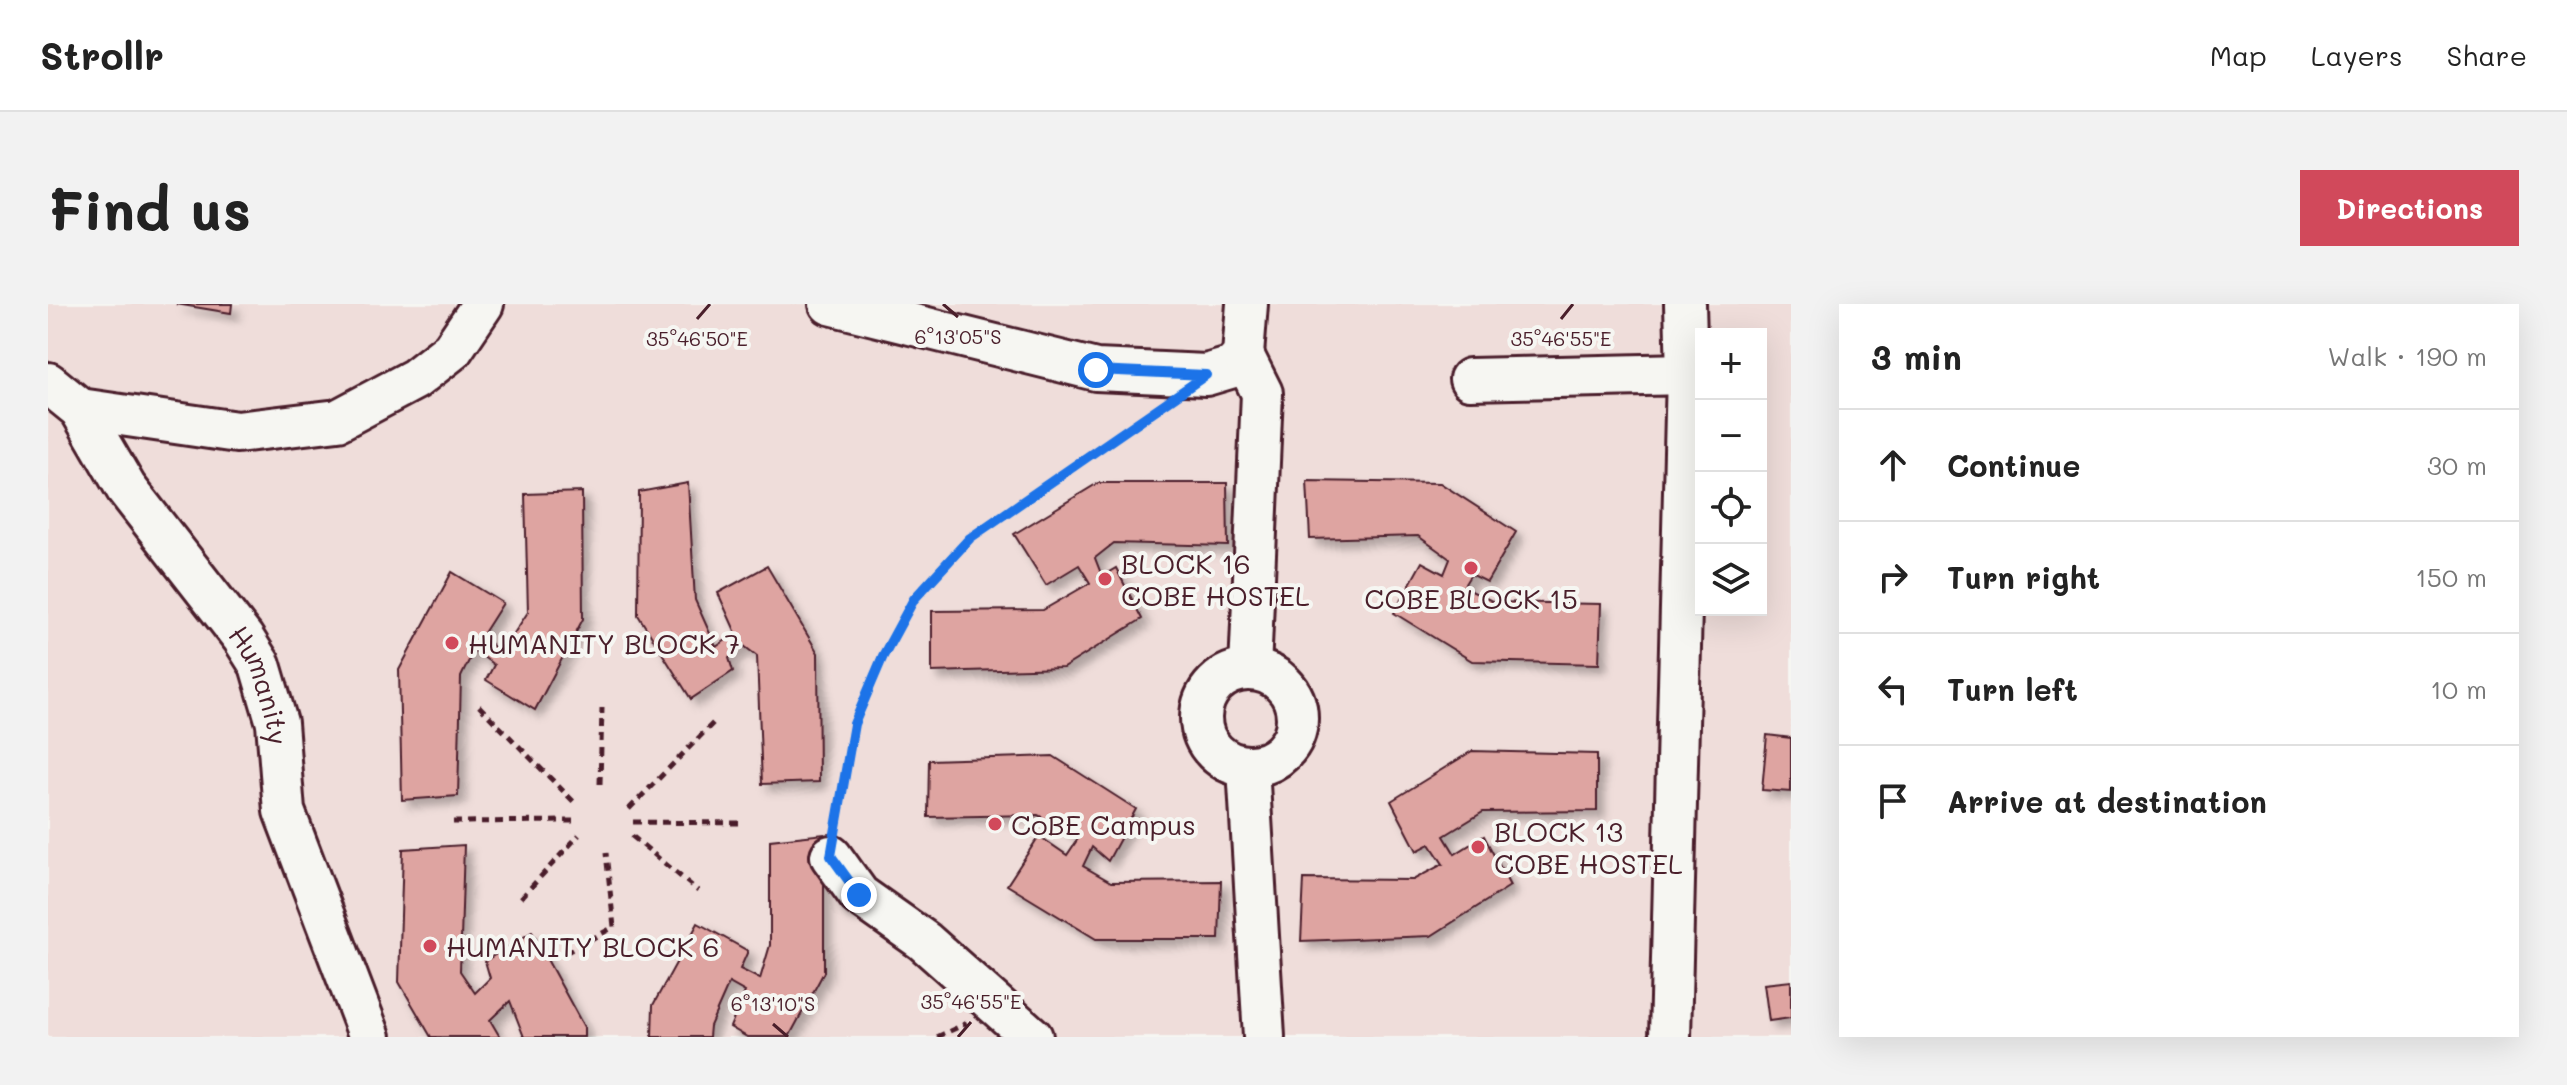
<!DOCTYPE html>
<meta charset="utf-8">
<style>
:root{--surface:#fff;--page:#f2f2f2;--text:#222;--muted:#767676;--line:#e0e0e0;--accent:#d1495b}
body{margin:0;font-family:Mali,sans-serif;background:var(--page);color:var(--text)}
.controls{position:absolute;right:24px;top:24px;display:grid;overflow:hidden;border-radius:0px;box-shadow:0 8px 32px #0002}
.controls button{width:72px;height:72px;display:grid;place-items:center;padding:0;border:0;border-bottom:2px solid var(--line);background:var(--surface);color:var(--text);font:40px sans-serif}
.stop{position:absolute;width:24px;height:24px;margin:-18px;border:6px solid #1a73e8;border-radius:50%;background:#fff}
.stop.end{background:#1a73e8;border-color:#fff;box-shadow:0 2px 8px #0008}
.list{margin:0;padding:0;list-style:none}
h2{display:flex;justify-content:space-between;align-items:center;height:104px;margin:0;padding:0 32px;font-size:34px}
h2 small{font-size:26px;font-weight:400;color:var(--muted)}
.list li{display:grid;grid-template-columns:52px 1fr auto;gap:24px;align-items:center;box-sizing:border-box;height:112px;padding:0 32px;border-top:2px solid var(--line)}
.list b{display:block;font-size:30px;white-space:nowrap}
.list em{font-size:26px;font-style:normal;color:var(--muted)}
.icon{flex:none;width:44px;height:44px;fill:none;stroke:currentColor;stroke-width:2;stroke-linecap:round;stroke-linejoin:round}
.map{position:relative;flex:none;width:1743px;height:733px;overflow:hidden;border-radius:0px}
header{display:flex;align-items:center;gap:48px;box-sizing:border-box;height:112px;padding:0 40px;background:var(--surface);border-bottom:2px solid var(--line)}
header strong{font-size:38px}
nav{display:flex;gap:44px;margin-inline-start:auto;font-size:28px}
.intro{display:flex;align-items:center;justify-content:space-between;box-sizing:border-box;height:192px;padding:0 48px}
h1{margin:0;font-size:56px}
.button{padding:20px 36px;border-radius:0px;background:var(--accent);color:#fff;font-size:28px;font-weight:700}
main{display:flex;gap:48px;padding:0 48px}
aside{flex:1;background:var(--surface);border-radius:0px;box-shadow:0 8px 32px #0002}
.map>svg:first-child{display:block}
.built{fill:#efddda;fill-rule:evenodd}
.building{fill:#dea4a1;stroke:#4a1f2b;stroke-width:2;filter:url(#shadow)}
.lines{fill:none;stroke-linecap:round;stroke-linejoin:round}
.minor-casing{stroke:#4a1f2b;stroke-width:46}
.path{stroke:#4a1f2b;stroke-width:5;stroke-dasharray:8 6;stroke-linecap:butt}
.minor{stroke:#f6f6f2;stroke-width:40}
.route{stroke:#1a73e8;stroke-width:10}
.ticks{fill:none;stroke:#4a1f2b;stroke-width:3}
.poi-dot{fill:#d1495b;stroke:#f6f6f2;stroke-width:3}
.labels{text-anchor:middle;dominant-baseline:central;stroke-width:8;stroke-linejoin:round;paint-order:stroke}
.poi-label{font-size:28px;fill:#4a1f2b;stroke:#f6f6f2;text-anchor:start}
.street-label{font-size:28px;fill:#4a1f2b;stroke:#f6f6f2}
.ticks-label{font-size:20px;text-anchor:middle;fill:#4a1f2b;stroke:#f6f6f2;stroke-width:8;stroke-linejoin:round;paint-order:stroke}
</style>
<header>
<strong>Strollr</strong>
<nav><a>Map</a><a>Layers</a><a>Share</a></nav>
</header>
<div class="intro"><h1>Find us</h1><a class="button">Directions</a></div>
<main>
<div class="map">
<svg width="1743" height="733" viewBox="0 0 1743 733">
<defs>
<filter id="shadow"><feDropShadow dx="7" dy="7" stdDeviation="4" flood-color="#0004"/></filter>
</defs>
<rect width="100%" height="100%" fill="#f6f6f2"/>
<filter id="ink" filterUnits="userSpaceOnUse"><feTurbulence type="fractalNoise" baseFrequency=".0125" numOctaves="2"/><feDisplacementMap in="SourceGraphic" scale="16" xChannelSelector="R" yChannelSelector="G"/><feConvolveMatrix kernelMatrix="1 2 1 2 8 2 1 2 1" color-interpolation-filters="sRGB"/></filter>
<g filter="url(#ink)">
<path class="built" d="M0,0H1743V733H0ZM1653,30H1713V306H1653Z"/>
<path class="building" d="M128,0H184L183,9Z
M1259,177L1392,179L1468,228L1439,278L1423,270L1415,283L1446,298L1553,300L1551,360L1424,357L1346,309L1374,258L1396,270L1402,255L1370,232L1262,235Z
M640,179L647,296L668,343L688,329L670,289L719,262L770,349L771,478L714,480L709,352L696,342L681,354L685,367L643,395L590,311L591,188Z
M1050,179H1179L1180,242L1066,239L1047,254L1054,272L1068,264L1094,315L1015,364L884,368V307L995,306L1042,279L1031,261L998,281L966,230Z
M534,188L535,315L487,406L438,376L446,361L426,346L413,373L410,492L354,496L351,366L404,268L455,299L434,332L453,349L480,308L477,190Z
M1719,431L1743,434V488L1714,486Z
M1424,447L1549,450V507L1435,508L1396,532L1407,550L1436,532L1462,582L1383,632L1253,637L1256,575L1365,576L1395,560L1382,540L1369,547L1343,497Z
M1005,452L1088,505L1060,557L1044,543L1035,562L1063,578L1173,577L1171,635H1048L959,581L991,532L1019,551L1031,533L990,511L880,513L881,456Z
M776,530V668L741,733H699L682,723L697,688L681,679L662,722L661,733H604L605,701L650,619L700,647L692,665L712,675L722,641V536Z
M416,541L412,667L427,689L442,674L437,657L484,628L536,723V733H476L462,697L442,716L452,733H383L351,678L355,545Z
M1743,677V714L1721,717L1716,680Z"/>
<g class="lines">
<defs>
<g id="minor">
<path d="M782,0L1048,66L1158,71L1185,63L1195,51L1199,0"/>
<path d="M1637,0L1639,70"/>
<path d="M1195,51L1214,89L1202,366"/>
<path d="M1422,75L1639,70L1622,733"/>
<path id="s1" d="M0,79L32,105L78,184L195,334L212,361L229,419L236,507L322,733"/>
<path d="M32,105L189,128L290,116L367,75L404,46L435,0"/>
<circle cx="1201" cy="414" r="48"/>
<path d="M1200,463L1216,733"/>
<path d="M783,552L811,591L876,637L984,733"/>
</g>
</defs>
<use href="#minor" class="minor-casing"/>
<path class="path" d="M431,402L527,499
M552,480L554,404
M581,505L668,416
M405,518L525,517
M585,518L692,519
M789,520L806,420L835,352L866,295L922,234L1112,103
M584,532L650,587
M473,594L531,531
M517,649L566,623L558,549
M889,733L919,719"/>
<use href="#minor" class="minor"/>
</g>
</g>
<g class="lines" filter="url(#ink)">
<path class="route" d="M811,591L783,552L806,420L835,352L866,295L922,234L1158,71L1048,66"/>
</g>
<path class="ticks" d="M895,0L910,13M649,15L662,0M1513,15L1525,0M725,720L740,733M910,733L923,718"/>
<g class="poi-dot">
<circle cx="1423" cy="264" r="8"/>
<circle cx="1057" cy="275" r="8"/>
<circle cx="404" cy="339" r="8"/>
<circle cx="947" cy="520" r="8"/>
<circle cx="1430" cy="543" r="8"/>
<circle cx="382" cy="642" r="8"/>
</g>
<g class="labels">
<g class="poi-label">
<text x="1073" y="259">BLOCK 16<tspan x="1073" dy="32">COBE HOSTEL</tspan></text>
<text x="1423" y="294" text-anchor="middle">COBE BLOCK 15</text>
<text x="420" y="339">HUMANITY BLOCK 7</text>
<text x="963" y="520">CoBE Campus</text>
<text x="1446" y="527">BLOCK 13<tspan x="1446" dy="32">COBE HOSTEL</tspan></text>
<text x="398" y="642">HUMANITY BLOCK 6</text>
</g>
<g class="street-label">
<text stroke="none"><textPath href="#s1" startOffset="374">Humanity</textPath></text>
</g>
</g>
<g class="ticks-label">
<text x="910" y="40">6°13'05"S</text>
<text x="649" y="42">35°46'50"E</text>
<text x="1513" y="42">35°46'55"E</text>
<text x="923" y="705">35°46'55"E</text>
<text x="725" y="707">6°13'10"S</text>
</g>
</svg>
<div class="controls">
<button>+</button>
<button>−</button>
<button><svg class="icon" aria-label="locate" viewBox="0 0 24 24"><circle cx="12" cy="12" r="6"/><path d="M12 2v4M12 18v4M2 12h4M18 12h4"/></svg></button>
<button><svg class="icon" aria-label="layers" viewBox="0 0 24 24"><path d="M12 4l9 5-9 5-9-5zM3 14l9 5 9-5"/></svg></button>
</div>
<div class="stop" style="left:1048px;top:66px"></div>
<div class="stop end" style="left:811px;top:591px"></div>
</div>
<aside>
<h2>3 min<small>Walk · 190 m</small></h2>
<ul class="list">
<li><svg class="icon" aria-label="ahead" viewBox="0 0 24 24"><path d="M12 20V5M6 11l6-6 6 6"/></svg><div><b>Continue</b></div><em>30 m</em></li>
<li><svg class="icon" aria-label="right" viewBox="0 0 24 24"><path d="M7 20v-9h11M14 6l5 5-5 5"/></svg><div><b>Turn right</b></div><em>150 m</em></li>
<li><svg class="icon" aria-label="left" viewBox="0 0 24 24"><path d="M17 20v-9H6M10 6l-5 5 5 5"/></svg><div><b>Turn left</b></div><em>10 m</em></li>
<li><svg class="icon" aria-label="arrive" viewBox="0 0 24 24"><path d="M6 21V4h12l-3 4 3 4H6"/></svg><div><b>Arrive at destination</b></div></li>
</ul>
</aside>
</main>
